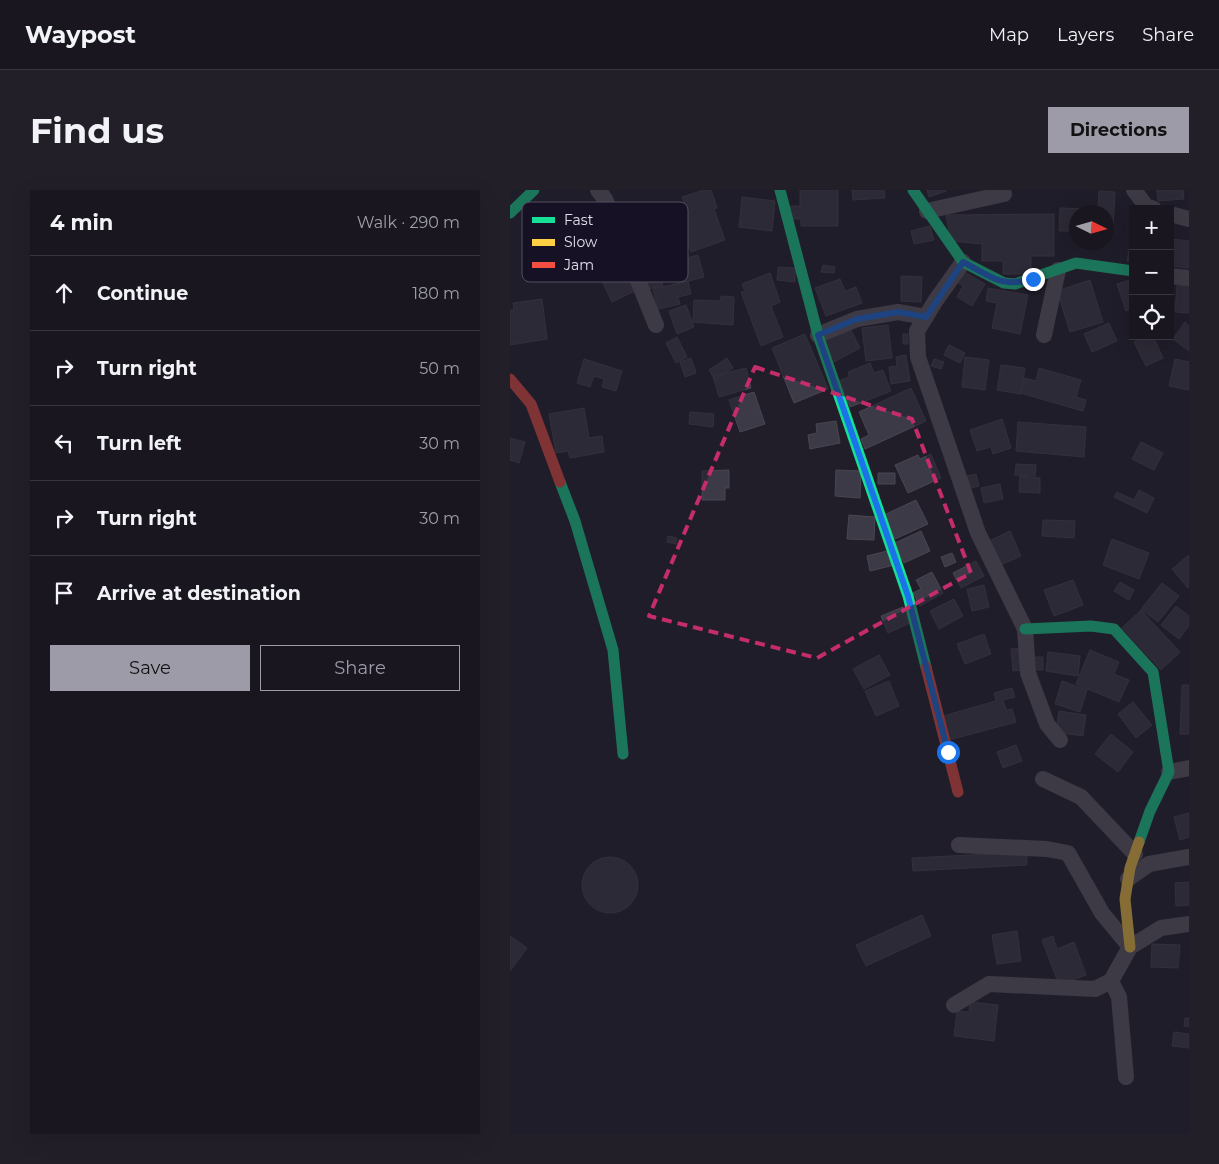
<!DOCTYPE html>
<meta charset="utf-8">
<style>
:root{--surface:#191620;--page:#221f29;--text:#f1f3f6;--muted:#9f9fa5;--line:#37353e;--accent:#9e9ba9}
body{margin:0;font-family:Montserrat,sans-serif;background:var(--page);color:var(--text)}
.controls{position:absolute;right:15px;top:15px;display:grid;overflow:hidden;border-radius:0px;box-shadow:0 5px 20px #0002}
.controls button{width:45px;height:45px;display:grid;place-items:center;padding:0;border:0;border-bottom:1px solid var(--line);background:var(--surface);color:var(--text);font:25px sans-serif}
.compass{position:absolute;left:559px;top:15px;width:45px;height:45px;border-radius:50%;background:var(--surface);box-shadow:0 5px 20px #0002;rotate:95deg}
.stop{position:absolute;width:15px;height:15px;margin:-11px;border:4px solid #1a73e8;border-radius:50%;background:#fff}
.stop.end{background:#1a73e8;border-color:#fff;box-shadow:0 1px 5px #0008}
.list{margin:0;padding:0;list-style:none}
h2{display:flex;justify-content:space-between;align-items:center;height:65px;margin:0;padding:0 20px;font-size:21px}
h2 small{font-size:16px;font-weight:400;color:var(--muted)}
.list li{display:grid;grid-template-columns:32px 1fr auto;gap:15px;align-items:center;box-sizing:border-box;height:75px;padding:0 20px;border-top:1px solid var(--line)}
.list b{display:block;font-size:19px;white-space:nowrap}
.list em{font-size:16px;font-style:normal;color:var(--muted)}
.actions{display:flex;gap:10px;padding:15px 20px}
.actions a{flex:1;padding:11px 0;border:1px solid var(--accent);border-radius:0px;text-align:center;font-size:18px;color:var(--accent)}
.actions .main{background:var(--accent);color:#111}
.icon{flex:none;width:28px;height:28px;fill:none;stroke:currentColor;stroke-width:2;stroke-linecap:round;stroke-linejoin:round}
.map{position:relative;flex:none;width:679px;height:944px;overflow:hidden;border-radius:0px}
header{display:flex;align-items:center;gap:30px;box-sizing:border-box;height:70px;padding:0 25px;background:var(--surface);border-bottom:1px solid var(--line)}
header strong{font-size:24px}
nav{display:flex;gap:28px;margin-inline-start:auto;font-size:18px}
.intro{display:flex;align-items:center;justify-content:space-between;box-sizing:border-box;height:120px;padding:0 30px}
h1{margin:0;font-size:35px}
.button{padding:12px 22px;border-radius:0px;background:var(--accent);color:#111;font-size:18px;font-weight:700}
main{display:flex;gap:30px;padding:0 30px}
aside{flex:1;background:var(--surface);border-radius:0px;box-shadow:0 5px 20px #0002}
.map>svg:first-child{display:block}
.building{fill:#3d3a48;stroke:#494650}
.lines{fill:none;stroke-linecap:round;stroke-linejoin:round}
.street{stroke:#5f5d66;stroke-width:16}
.fast{stroke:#16e098;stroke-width:11}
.slow{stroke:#ffcf43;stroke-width:11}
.jam{stroke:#f24e42;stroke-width:11}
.route{stroke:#1a73e8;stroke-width:6}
.marked{fill:none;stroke:#c52c6a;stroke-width:4;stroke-dasharray:10 6;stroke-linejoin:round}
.key{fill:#161124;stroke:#534f60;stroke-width:1}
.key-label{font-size:14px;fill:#e2dfed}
</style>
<header>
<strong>Waypost</strong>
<nav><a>Map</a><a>Layers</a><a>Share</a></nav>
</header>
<div class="intro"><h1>Find us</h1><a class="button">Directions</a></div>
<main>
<aside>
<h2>4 min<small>Walk · 290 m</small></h2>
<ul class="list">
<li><svg class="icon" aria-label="ahead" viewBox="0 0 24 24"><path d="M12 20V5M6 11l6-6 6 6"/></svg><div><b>Continue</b></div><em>180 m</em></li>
<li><svg class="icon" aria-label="right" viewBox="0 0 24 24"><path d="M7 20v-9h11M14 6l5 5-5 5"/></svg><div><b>Turn right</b></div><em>50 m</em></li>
<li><svg class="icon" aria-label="left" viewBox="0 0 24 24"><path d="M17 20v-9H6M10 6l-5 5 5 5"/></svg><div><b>Turn left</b></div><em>30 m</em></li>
<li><svg class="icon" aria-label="right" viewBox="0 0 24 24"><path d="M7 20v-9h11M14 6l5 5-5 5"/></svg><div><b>Turn right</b></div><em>30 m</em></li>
<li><svg class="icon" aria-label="arrive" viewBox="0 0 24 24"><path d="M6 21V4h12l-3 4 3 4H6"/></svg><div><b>Arrive at destination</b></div></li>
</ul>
<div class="actions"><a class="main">Save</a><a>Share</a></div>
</aside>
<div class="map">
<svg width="679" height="944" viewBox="0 0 679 944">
<rect width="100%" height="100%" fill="#211e2a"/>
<path class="building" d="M194,0H201L207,18L204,19L215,50L181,62L178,54L166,58L153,22L175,14L172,7Z
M290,0H328V36H291V29H280V16H290Z
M342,0H374L375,8L343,10Z
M417,0H436V1L419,7Z
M647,0H673L674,9L648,11Z
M589,1L605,2L603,42H596V22H580V17L588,18Z
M232,7L265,11L262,41L229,37Z
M550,18L575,19V22H566V41H549Z
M544,24V66H521V84H493V71H472V54L441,51L436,25Z
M420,36L424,50L404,54L401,41Z
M623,40V72L617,71Z
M660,49L679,51V78L660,76Z
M188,65L194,87L171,93L165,71Z
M111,66L127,100L102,112L86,78Z
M313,75L325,77L324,83L311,82Z
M268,77L285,78V92L267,90Z
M449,79L475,94L462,116L447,107L453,96L443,90Z
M260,83L270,112L261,116L273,147L251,156L231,102L235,101L232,94Z
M391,86L412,87L411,112L391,111Z
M151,87L153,96L138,99L136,90Z
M330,89L335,101L346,97L352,113L316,126L305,98Z
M623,89V118L616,121L607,94Z
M580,90L593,132L560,142L547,101Z
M178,91L181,104L168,107L170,114L148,119L143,99Z
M667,95L679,96V123L665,122Z
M478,98L518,105L510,144L482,138L487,113L476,111Z
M211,106L224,107L223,135L183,132L184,110L210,111Z
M32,109L37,149L0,155V120H4L3,113Z
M176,115L184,137L167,144L159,121Z
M675,132L679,136V161L663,149Z
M599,133L607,151L582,162L574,144Z
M338,134L350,158L322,173L310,148Z
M378,135L382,168L356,171L352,138Z
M295,144L318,199L284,213L262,158Z
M393,144H398V154H393Z
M635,146H643L653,168L636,176L624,152Z
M167,147L177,167L166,173L156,153Z
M439,155L455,163L450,173L434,165Z
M396,165L400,191L381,194L379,177L387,176L386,167Z
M455,167L479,170L475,200L452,197Z
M181,168L186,183L175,187L170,172Z
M217,168L223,178L205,190L199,180Z
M74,169L112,181L106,201L92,197L94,189L84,186L80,197L67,193Z
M424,169L434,172L431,179L421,176Z
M665,169L679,172V200L659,196Z
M360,173L364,183L373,180L381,201L340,217L329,191L339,187L338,182Z
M491,175L515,178L511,204L487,200Z
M236,178L241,198L209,207L203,186Z
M529,178L571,190L566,207L576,210L573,221L510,203L515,188L526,191Z
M401,198L416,231L355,259L351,249L359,245L349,222Z
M244,202L255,234L230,242L219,210Z
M74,218L79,248L92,246L94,262L60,268L58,261L46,263L39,224Z
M180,222L204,224L203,237L179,234Z
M492,229L501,258L483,264L481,257L467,261L460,240Z
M326,231L330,253L300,259L298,245L307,243L306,234Z
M508,232L576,237L574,267L506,261Z
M0,248L15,252L9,273L0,270Z
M631,252L653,263L644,280L622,269Z
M421,264L431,288L398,303L385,275L408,265L410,269Z
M506,274L526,275L525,286L505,285Z
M219,280V298H215V310H192V281Z
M326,280L351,281L350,308L325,306Z
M368,283H385V294H368Z
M466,284L469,296L460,298L457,286Z
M510,286L530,288V303L509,302Z
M490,294L493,309L474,313L471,298Z
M629,300L644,308L637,323L604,307L607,302L624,310Z
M406,310L418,334L385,349L374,325Z
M339,325L365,327L364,350L337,349Z
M533,330L565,331L564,348L532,346Z
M411,341L420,361L394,373L385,353Z
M500,341L511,366L491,375L479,351Z
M158,346L167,348L166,354L157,352Z
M602,349L639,363L629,389L593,375Z
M381,360L384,375L360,381L357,366Z
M442,363L446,372L435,377L431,367Z
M679,365V397L678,398L662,379Z
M466,371L474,386L451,398L443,383Z
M422,382L433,403L410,416L403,403L411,399L406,390Z
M563,390L573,415L544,426L534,400Z
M610,392L624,400L619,410L604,401Z
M652,393L669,406L648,432L631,419Z
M474,395L479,417L462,421L457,399Z
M444,409L453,426L429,439L420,421Z
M666,416L679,426V436L669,449L651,435Z
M393,417L400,433L378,443L371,426Z
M631,420L670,462L651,480L612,438Z
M474,444L481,464L455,474L447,454Z
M514,458L516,480L503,481L501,459Z
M580,460L609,472L604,484L619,490L609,512L566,494Z
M538,462L570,466L568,486L536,481Z
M369,465L380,485L354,499L343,479Z
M518,467H533V480H518Z
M379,491L389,516L366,526L355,501Z
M552,491L577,500L570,522L545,514Z
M672,495H679V544H670Z
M502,498L505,507L493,510L496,520L502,519L506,532L439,550L433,526L486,511L484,503Z
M623,512L642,535L626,548L608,524Z
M549,521L576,525L573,546L546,542Z
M601,544L623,562L608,582L585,564Z
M506,555L512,571L493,578L487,562Z
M679,623V647L670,650L664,627Z
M517,662V675L403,681L402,668Z
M72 695a28 28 0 1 1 56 0a28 28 0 1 1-56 0Z
M679,692V715L666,716L665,693Z
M412,725L421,746L356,776L346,755Z
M507,741L511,771L487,774L482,745Z
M0,746L17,758L0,781Z
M543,746L547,759L564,752L576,785L549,795L532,750Z
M642,754L670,755L668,778L641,777Z
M460,812L488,815L484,851L444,846L447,821L459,822Z
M675,828H679V837L674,836Z
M664,842L679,844V858L662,856Z"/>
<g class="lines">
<path class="street" d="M88,0L95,9L146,135
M624,0L636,16L644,19
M417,21L494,4
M660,24L679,29
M453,72L426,110L407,141L408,167L468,343L515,439L518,483L537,534L550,550
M660,86L679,88
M308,145L347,129L388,122L416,127
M534,145L548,80
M659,582L679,578
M533,589L571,607L625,664
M449,655L537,659L558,663L592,723L620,757
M618,689L639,674L679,667
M601,791L609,807L616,887
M444,815L479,794L585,799L601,791L620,757L651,738L679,734"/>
<path class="fast" d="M270,0L308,145L398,406L416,477
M403,0L453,72L494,93L505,94L566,73L623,81
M0,23L24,0
M50,292L65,331L103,460L113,564
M515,439L581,436L604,439L643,482L659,582L640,621L629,652"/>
<path class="slow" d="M620,757L615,709L620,678L629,652"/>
<path class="jam" d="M0,189L21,214L50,292
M416,477L448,602"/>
</g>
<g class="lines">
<path class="route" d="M438,562L398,406L308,145L347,129L388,122L416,127L453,72C482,87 490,98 523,89"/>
</g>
<path d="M0 0H679V944H0ZM245,177L402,229L461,383L307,468L139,426Z" fill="#211e2a" fill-opacity=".55" fill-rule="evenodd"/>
<path class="marked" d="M245,177L402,229L461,383L307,468L139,426Z"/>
<rect x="12" y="12" width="166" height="80" rx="8" class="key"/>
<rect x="22" y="27" width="23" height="6" fill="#16e098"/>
<rect x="22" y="49" width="23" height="7" fill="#ffcf43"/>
<rect x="22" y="72" width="23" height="6" fill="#f24e42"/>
<g class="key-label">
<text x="54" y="35">Fast</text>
<text x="54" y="57">Slow</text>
<text x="54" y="80">Jam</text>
</g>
</svg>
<div class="controls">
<button>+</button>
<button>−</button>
<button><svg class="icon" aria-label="locate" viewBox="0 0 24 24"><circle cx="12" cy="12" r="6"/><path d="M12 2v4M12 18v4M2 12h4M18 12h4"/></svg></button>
</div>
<svg class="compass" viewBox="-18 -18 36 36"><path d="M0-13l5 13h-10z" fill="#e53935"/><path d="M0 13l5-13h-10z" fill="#9f9fa5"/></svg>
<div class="stop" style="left:438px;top:562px"></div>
<div class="stop end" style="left:523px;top:89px"></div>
</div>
</main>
